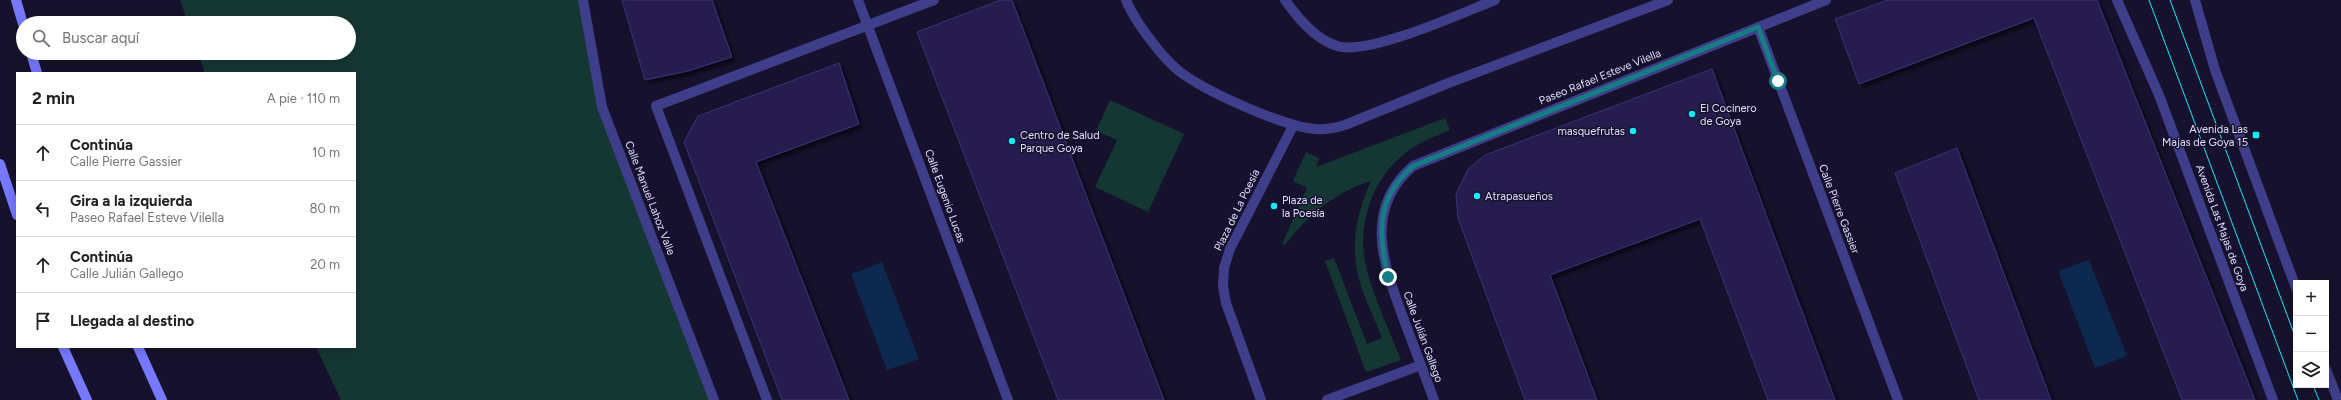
<!DOCTYPE html>
<html lang="es">
<meta charset="utf-8">
<style>
:root{--surface:#fff;--page:#f6f6f6;--text:#202124;--muted:#757577;--line:#e0e0e0}
body{margin:0;font-family:Figtree,sans-serif;background:var(--page);color:var(--text)}
.controls{position:absolute;right:12px;bottom:12px;display:grid;overflow:hidden;border-radius:0px;box-shadow:0 2px 10px #0003}
.controls button{width:36px;height:36px;display:grid;place-items:center;padding:0;border:0;border-bottom:1px solid var(--line);background:var(--surface);color:var(--text);font:20px sans-serif}
.stop{position:absolute;width:12px;height:12px;margin:-9px;border:3px solid #177d85;border-radius:50%;background:#fff}
.stop.end{background:#177d85;border-color:#fff;box-shadow:0 1px 4px #0008}
.list{margin:0;padding:0;list-style:none}
h2{display:flex;justify-content:space-between;align-items:center;height:52px;margin:0;padding:0 16px;font-size:17px}
h2 small{font-size:13px;font-weight:400;color:var(--muted)}
.list li{display:grid;grid-template-columns:26px 1fr auto;gap:12px;align-items:center;box-sizing:border-box;height:56px;padding:0 16px;border-top:1px solid var(--line)}
.list b{display:block;font-size:15px;white-space:nowrap}
.list p{margin:0;font-size:13px;white-space:nowrap;color:var(--muted)}
.list em{font-size:13px;font-style:normal;color:var(--muted)}
.icon{flex:none;width:22px;height:22px;fill:none;stroke:currentColor;stroke-width:2;stroke-linecap:round;stroke-linejoin:round}
.map{position:relative;flex:none;width:2341px;height:400px;overflow:hidden}
.search{position:absolute;background:var(--surface);box-shadow:0 2px 10px #0003;left:16px;top:16px;width:340px;height:44px;display:flex;align-items:center;gap:10px;box-sizing:border-box;padding:0 14px;border-radius:22px;color:var(--muted);font-size:15px}
.panel{position:absolute;background:var(--surface);box-shadow:0 2px 10px #0003;left:16px;top:72px;width:340px;height:276px;border-radius:0px}
.map>svg:first-child{display:block}
.green{fill:#153734}
.water{fill:#0e2950}
.building{fill:#261e4e;stroke:#3c3179;filter:url(#shadow)}
.lines{fill:none;stroke-linecap:round;stroke-linejoin:round}
.pedestrian{stroke:#3e3e8b;stroke-width:10}
.minor{stroke:#3e3e8b;stroke-width:10}
.secondary{stroke:#7678fd;stroke-width:10}
.tram{stroke:#0dedfc;stroke-width:1}
.route{stroke:#177d85;stroke-width:5}
.poi-dot{fill:#0dedfc;stroke:#16122d;stroke-width:1.5}
.labels{text-anchor:middle;dominant-baseline:central;stroke-width:3;stroke-linejoin:round;paint-order:stroke}
.street-label{font-size:11px;fill:#e1deff;stroke:#16122d}
.poi-label{font-size:11px;fill:#e1deff;stroke:#16122d;text-anchor:start}
</style>
<div class="map">
<svg width="2341" height="400" viewBox="0 0 2341 400">
<defs>
<filter id="shadow"><feDropShadow dx="3.5" dy="3.5" stdDeviation="2" flood-color="#0009"/></filter>
</defs>
<rect width="100%" height="100%" fill="#16122d"/>
<path class="green" d="M180,0H583L602,107L714,400H341L316,347H355V73H205L198,53H349V23H188Z
M1110,100L1184,134L1148,212L1095,187L1117,140L1096,131Z
M1445,118L1450,130C1436,136 1421,141 1408,151C1376,174 1359,216 1364,256C1369,288 1389,329 1401,360L1366,372L1325,261L1334,258L1367,344L1382,338C1376,322 1368,306 1362,289C1349,251 1355,216 1371,181C1336,191 1307,216 1285,245L1282,244L1307,188L1293,181L1306,152L1319,158L1316,167Z"/>
<path class="water" d="M2089,260L2127,356L2095,368L2058,271Z
M882,262L919,359L887,370L851,274Z"/>
<path class="building" d="M622,0H712L732,57L688,71L645,80Z
M1001,0H1012L1164,400H1058L917,32Z
M1888,0H2097L2255,400H2182L2034,18L1859,84L1835,19Z
M839,63L859,124L756,162L849,400H782L684,142L698,116Z
M1712,69L1835,400H1768L1700,219L1550,275L1597,400H1525L1458,218L1456,194L1468,169L1485,155Z
M1957,148L2051,400H1979L1895,173Z"/>
<g class="lines">
<path class="pedestrian" d="M583,0L602,107L714,400
M1126,0C1135,22 1166,64 1186,76C1212,94 1285,127 1315,129C1326,130 1335,128 1345,125L1446,84L1668,0
M1261,400L1226,303L1223,286L1224,268L1230,249L1293,126"/>
<path class="minor" d="M858,0L1008,400
M1285,0C1298,18 1315,39 1337,46C1368,56 1462,13 1495,0
M2117,0L2159,95L2273,400
M2195,0L2215,70L2296,288
M1758,27L1898,400
M2326,369L2338,400
M767,400L656,106L934,0
M1327,400L1421,365
M1434,400C1424,373 1414,347 1404,320C1384,266 1362,210 1413,166L1826,0"/>
<path class="secondary" d="M16,0L23,24
M31,53L37,73
M0,164L17,215
M63,347L87,400
M138,347L162,400"/>
<path class="tram" d="M2149,0L2298,400
M2170,0L2296,339
M2313,385L2319,400"/>
</g>
<g class="lines">
<path class="route" d="M1388,277C1378,232 1376,198 1413,166L1758,27L1778,81"/>
</g>
<g class="poi-dot">
<circle cx="1692" cy="114" r="4"/>
<circle cx="1633" cy="131" r="4"/>
<rect x="2252" y="131" width="8" height="8" rx="2"/>
<circle cx="1012" cy="141" r="4"/>
<circle cx="1477" cy="196" r="4"/>
<circle cx="1274" cy="206" r="4"/>
</g>
<g class="labels">
<g class="street-label">
<text transform="translate(1600 77) rotate(-22)">Paseo Rafael Esteve Vilella</text>
<text transform="translate(945 196) rotate(70)">Calle Eugenio Lucas</text>
<text transform="translate(650 198) rotate(69)">Calle Manuel Lahoz Valle</text>
<text transform="translate(1839 209) rotate(69)">Calle Pierre Gassier</text>
<text transform="translate(1237 210) rotate(-64)">Plaza de La Poesía</text>
<text transform="translate(2222 228) rotate(70)">Avenida Las Majas de Goya</text>
<text transform="translate(1423 337) rotate(70)">Calle Julián Gallego</text>
</g>
<g class="poi-label">
<text x="1700" y="108">El Cocinero<tspan x="1700" dy="13">de Goya</tspan></text>
<text x="2248" y="129" text-anchor="end">Avenida Las<tspan x="2248" dy="13">Majas de Goya 15</tspan></text>
<text x="1625" y="131" text-anchor="end">masquefrutas</text>
<text x="1020" y="135">Centro de Salud<tspan x="1020" dy="13">Parque Goya</tspan></text>
<text x="1485" y="196">Atrapasueños</text>
<text x="1282" y="200">Plaza de<tspan x="1282" dy="13">la Poesía</tspan></text>
</g>
</g>
</svg>
<div class="controls">
<button>+</button>
<button>−</button>
<button><svg class="icon" aria-label="layers" viewBox="0 0 24 24"><path d="M12 4l9 5-9 5-9-5zM3 14l9 5 9-5"/></svg></button>
</div>
<div class="stop" style="left:1778px;top:81px"></div>
<div class="stop end" style="left:1388px;top:277px"></div>
<div class="search"><svg class="icon" aria-label="search" viewBox="0 0 24 24"><circle cx="10" cy="10" r="6"/><path d="M15 15l6 6"/></svg>Buscar aquí</div>
<section class="panel">
<h2>2 min<small>A pie · 110 m</small></h2>
<ul class="list">
<li><svg class="icon" aria-label="ahead" viewBox="0 0 24 24"><path d="M12 20V5M6 11l6-6 6 6"/></svg><div><b>Continúa</b><p>Calle Pierre Gassier</p></div><em>10 m</em></li>
<li><svg class="icon" aria-label="left" viewBox="0 0 24 24"><path d="M17 20v-9H6M10 6l-5 5 5 5"/></svg><div><b>Gira a la izquierda</b><p>Paseo Rafael Esteve Vilella</p></div><em>80 m</em></li>
<li><svg class="icon" aria-label="ahead" viewBox="0 0 24 24"><path d="M12 20V5M6 11l6-6 6 6"/></svg><div><b>Continúa</b><p>Calle Julián Gallego</p></div><em>20 m</em></li>
<li><svg class="icon" aria-label="arrive" viewBox="0 0 24 24"><path d="M6 21V4h12l-3 4 3 4H6"/></svg><div><b>Llegada al destino</b></div></li>
</ul>
</section>
</div>
